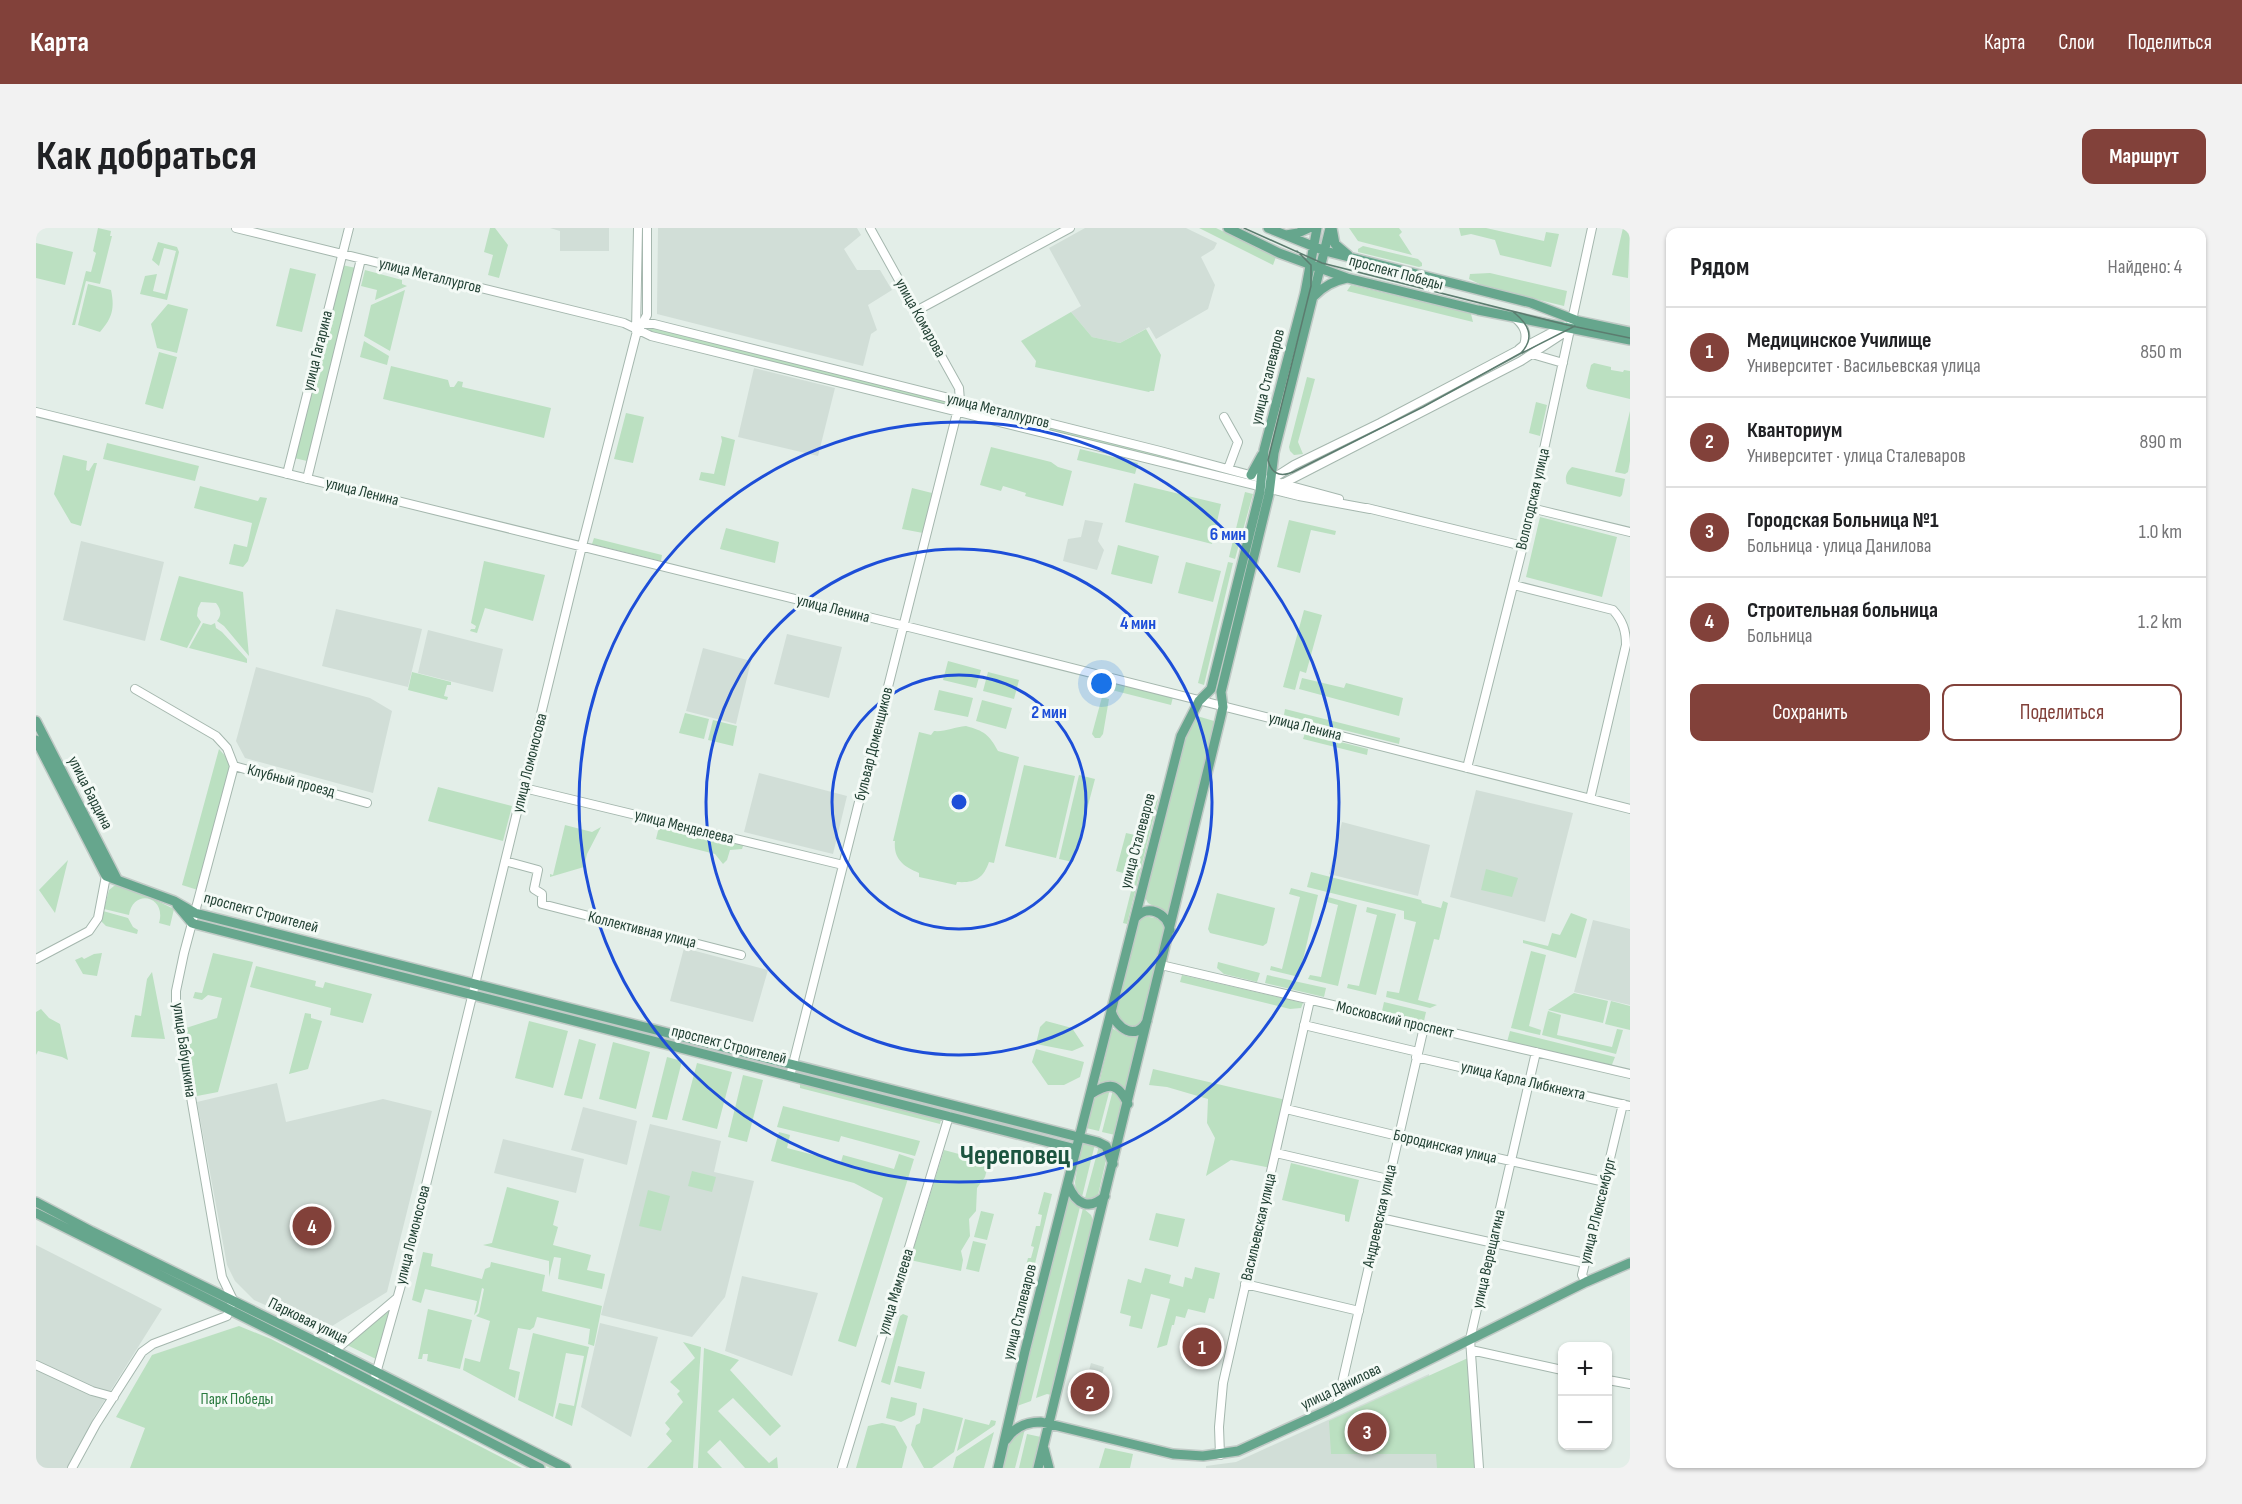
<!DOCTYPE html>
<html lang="ru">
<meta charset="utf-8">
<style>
:root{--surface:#fff;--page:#f2f2f2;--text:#202124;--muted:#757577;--line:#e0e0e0;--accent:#82413a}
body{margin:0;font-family:"Sofia Sans Condensed",sans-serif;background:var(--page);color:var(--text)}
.controls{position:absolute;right:18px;bottom:18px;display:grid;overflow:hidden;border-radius:12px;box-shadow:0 2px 4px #0004}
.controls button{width:54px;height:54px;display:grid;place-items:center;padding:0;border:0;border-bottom:2px solid var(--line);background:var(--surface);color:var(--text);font:30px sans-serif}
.you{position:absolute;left:1066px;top:456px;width:21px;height:21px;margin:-15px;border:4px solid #fff;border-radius:50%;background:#1a73e8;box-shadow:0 0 0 9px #1a73e833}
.badge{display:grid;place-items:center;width:39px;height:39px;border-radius:50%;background:var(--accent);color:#fff;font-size:20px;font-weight:700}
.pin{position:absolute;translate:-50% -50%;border:3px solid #fff;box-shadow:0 2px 6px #0006}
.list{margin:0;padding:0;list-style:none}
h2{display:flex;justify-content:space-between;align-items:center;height:78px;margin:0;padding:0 24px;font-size:26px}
h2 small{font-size:20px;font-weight:400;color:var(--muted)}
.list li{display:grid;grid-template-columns:39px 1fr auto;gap:18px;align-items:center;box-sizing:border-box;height:90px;padding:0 24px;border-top:2px solid var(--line)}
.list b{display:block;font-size:22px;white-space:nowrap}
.list p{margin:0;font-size:20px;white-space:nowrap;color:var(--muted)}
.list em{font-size:20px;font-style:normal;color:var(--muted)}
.actions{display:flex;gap:12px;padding:18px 24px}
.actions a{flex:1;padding:14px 0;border:2px solid var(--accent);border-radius:12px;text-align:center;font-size:21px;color:var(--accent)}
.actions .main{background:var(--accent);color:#fff}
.map{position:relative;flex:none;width:1594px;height:1240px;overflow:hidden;border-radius:12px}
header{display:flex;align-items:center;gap:36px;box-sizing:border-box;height:84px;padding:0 30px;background:var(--accent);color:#fff}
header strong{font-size:28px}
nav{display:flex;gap:33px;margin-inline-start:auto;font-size:21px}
.intro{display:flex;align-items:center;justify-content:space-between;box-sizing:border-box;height:144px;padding:0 36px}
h1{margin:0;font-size:42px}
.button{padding:15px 27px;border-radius:12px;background:var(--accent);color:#fff;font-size:21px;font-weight:700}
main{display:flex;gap:36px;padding:0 36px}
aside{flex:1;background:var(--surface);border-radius:12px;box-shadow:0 2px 4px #0004}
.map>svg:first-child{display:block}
.built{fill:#d1ded7}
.green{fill:#bbe0c1}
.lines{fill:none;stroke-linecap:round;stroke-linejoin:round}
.minor-casing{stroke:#a5b7ae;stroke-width:10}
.major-casing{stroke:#c1cac6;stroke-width:12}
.minor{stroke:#fff;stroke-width:8}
.major{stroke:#66a68d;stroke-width:9}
.tram{stroke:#5c7c6f;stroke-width:1.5}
.ring{fill:none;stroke:#1d4ed8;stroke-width:3}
.labels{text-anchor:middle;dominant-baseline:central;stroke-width:6;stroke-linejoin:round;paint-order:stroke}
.street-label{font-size:16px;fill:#224134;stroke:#f4faf6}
.park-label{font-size:16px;fill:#297a3e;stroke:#f4faf6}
.town-label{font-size:28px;font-weight:bold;fill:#1c543f;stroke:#f4faf6}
.centre{fill:#1d4ed8;stroke:#f4faf6;stroke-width:3}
.ring-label{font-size:18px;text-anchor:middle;font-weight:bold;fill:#1d4ed8;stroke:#f4faf6;stroke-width:6;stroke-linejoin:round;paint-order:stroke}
</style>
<header>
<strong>Карта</strong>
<nav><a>Карта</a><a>Слои</a><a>Поделиться</a></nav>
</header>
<div class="intro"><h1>Как добраться</h1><a class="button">Маршрут</a></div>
<main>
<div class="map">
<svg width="1594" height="1240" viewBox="0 0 1594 1240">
<rect width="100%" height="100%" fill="#e3eee8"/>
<path class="built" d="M514,0H573V23H524V3Z
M622,0H821L825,7L808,21L821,42H844L856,62L832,77L841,102L835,106L827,138L621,86Z
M1049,0H1150L1181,15L1178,21L1165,29L1179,57L1172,81L1120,111L1113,99L1084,115L1056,109L1035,84L1045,78L1013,20Z
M718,140L799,160L782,228L702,209Z
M1049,292L1067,295L1062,313L1068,322L1061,342L1027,333L1032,311L1045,309Z
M45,313L128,334L109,413L27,392Z
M300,381L386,401L372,459L286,438Z
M392,402L467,421L457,464L382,445Z
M751,406L806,419L793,470L738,456Z
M667,420L715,433L700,496L650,483Z
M220,439L334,470L356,483L337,565L209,530L200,513Z
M723,545L811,568L797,626L708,604Z
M1440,562L1537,585L1509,694L1414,669Z
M1306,594L1394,617L1382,668L1293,646Z
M1557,692L1594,701V777L1538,764Z
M648,720L732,742L717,794L634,773Z
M241,855L250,894L347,871L396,883L351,1064L288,1103L218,1072L199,1053L191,1037L161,874Z
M547,879L601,893L591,937L535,922Z
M614,896L685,913L678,944L718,953L689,1069L656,1109L565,1087Z
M467,911L548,931L540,965L458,945Z
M0,1017L126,1081L58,1189L37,1240H0Z
M706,1048L782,1065L756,1148L689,1123Z
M564,1095L622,1109L595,1209L545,1179Z
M1055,1135L1068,1139L1055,1187L1042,1183Z
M1393,1146L1397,1222L1435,1240H1170V1238L1200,1234Z"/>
<path class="green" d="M62,0L75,3L74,8H76L64,56L50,53L39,97H36L50,43L55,44L60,25L57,23Z
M454,0H459L472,17L463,50L452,47L457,27L448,24Z
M1163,0H1180L1240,29L1237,37Z
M1313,0H1363L1366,4L1363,7L1376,27L1322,13Z
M1423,0H1450L1508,13L1510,4L1523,6L1515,39L1464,27L1459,12L1435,6L1425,8Z
M1587,0H1594L1592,50L1576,47Z
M122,14L141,19L143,24L131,72L104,66L109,48L121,46L117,63L129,66L140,23L128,20L123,38L116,32Z
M0,15L37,24L29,57L0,50Z
M1327,18L1382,31L1386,35V38L1383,39L1322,24V21Z
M306,37L320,40L271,233L258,230Z
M254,40L280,46L266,104L240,98Z
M329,42L366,52V56L371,58L339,72L341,62L325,58Z
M1454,45L1531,63L1528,78L1450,59L1433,51L1434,46Z
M52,56L75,62C79,81 76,90 64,104L42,97Z
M1315,57L1430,84L1435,86L1437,94L1311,63Z
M369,62L354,123L328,108L335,77Z
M132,76L152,81L141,125L121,120L115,96Z
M1035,84L1056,109L1084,115L1110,101L1125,127L1118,163H1114L1113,164L999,139L1000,133L985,113Z
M614,99L920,175L919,180L613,103Z
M328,113L353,128L351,137L324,129Z
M123,124L141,129L127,181L109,176Z
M1558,135L1575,139V142L1587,144L1588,142L1594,143V171L1552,161L1550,158L1555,137Z
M355,138L412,152L414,159H418L422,153L427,154L426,159L515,180L508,210L347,171Z
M1271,149L1279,151L1262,214L1267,226L1258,227L1254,223L1253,219Z
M1500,174L1511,177L1504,208L1493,205Z
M926,177L1181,241L1183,245L925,181Z
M1594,183V233L1592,244L1589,246L1579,244Z
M590,185L608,189L597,235L578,231Z
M685,208L699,212L689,258L663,252L665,244L678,246L686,213Z
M71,215L163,238L159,253L67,231Z
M955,219L1015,234L1022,239L1036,243L1027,278L989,268L990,265L967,258L965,263L944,257Z
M1044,221L1102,235L1099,246L1041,232Z
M27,227L51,233L50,242L53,243L58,235H61L45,298L35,295L18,266Z
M1536,239L1589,251L1586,267L1584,269L1531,256C1528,250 1531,243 1536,239Z
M1098,255L1185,276L1176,316L1089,294Z
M164,258L222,273L224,269L231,270L212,333L207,339L193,336L198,316L211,319L216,295L158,280Z
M876,260L896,265L887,305L866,301Z
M1209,264L1217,266L1199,331L1193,329Z
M1504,289L1581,309L1566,369L1490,349Z
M1253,292L1300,303L1299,307L1275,302L1264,345L1241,339Z
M690,300L743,314L739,335L684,321Z
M558,310L626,327L625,333L556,316Z
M1082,317L1123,328L1116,356L1075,346Z
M448,333L509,347L497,393L449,380L441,405L434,403L435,401H439L440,398L435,395Z
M1150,334L1185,343L1177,374L1142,365Z
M1192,334L1197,335L1168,457L1162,455Z
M143,348L207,364L213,428L188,398L181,393C186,387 185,381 180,375L165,374L162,380L161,388L165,394L151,420L124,412Z
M1268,382L1286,387L1270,445L1264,443L1259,462L1247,459Z
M167,395L175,397L179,395L180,400L186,404L211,431V435L153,420Z
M912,433L945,442L940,460L907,452Z
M376,444L415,454V457H411L408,468L412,469L411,472L372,462Z
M952,444L983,452L978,471L947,463Z
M1054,448L1137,469L1135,477L1052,456Z
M1266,450L1308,460L1310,455L1367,470L1363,488L1263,461Z
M903,462L937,470L932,489L898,482Z
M1066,469L1073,471L1067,506L1064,510H1059L1056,506Z
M946,472L976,480L970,501L940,493Z
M1249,481L1364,510L1363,516L1248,487Z
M649,485L673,491L668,511L643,505Z
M1161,488L1178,493V505L1132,686L1112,675L1108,668L1148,508Z
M677,492L701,498L697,518L672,512Z
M930,498C948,503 953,506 962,523L983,529L958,635L953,634C947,651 939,655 921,654L920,657L883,649V645C868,639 857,631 859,613H857L883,504L895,507L898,503C909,504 918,499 930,498Z
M1269,505L1332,521L1331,527L1267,511Z
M183,521L198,538L165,663L146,657Z
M988,537L1039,548L1020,630L969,618Z
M1043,547L1059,551L1037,634L1023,631Z
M402,559L476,578L467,613L392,593Z
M1119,568L1122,572L1091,696L1087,695Z
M624,595L708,615L706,621L694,622L691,632L687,636L679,626L620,611Z
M529,597L556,604L565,599L551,626L548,639L514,649V646L517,647Z
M1090,605L1104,608L1094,647L1080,643Z
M32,632L19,685L3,662Z
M1450,641L1482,650L1476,669L1445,662Z
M1275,644L1385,672L1386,675L1405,680L1407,673L1412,675L1403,712L1398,711L1382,772L1401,777L1394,780L1350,769L1351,763L1363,765L1380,694L1368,691V683L1271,659Z
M89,657L138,681L134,698L123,695C131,668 97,660 93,687L68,681L73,662L78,658Z
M1255,660L1282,667L1263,749L1234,742L1235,738L1246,741L1264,669L1253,666Z
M1181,665L1239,680L1231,715L1227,718L1174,705L1172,701Z
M1292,669L1321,677L1302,758L1272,751L1274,747L1285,749L1302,677L1291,674Z
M1331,679L1360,686L1340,767L1311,760L1312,756L1323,758L1341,687L1330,684Z
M67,683L92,690L97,699L102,702L101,706L70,698L65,693Z
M1535,685L1551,691L1540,730L1487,715V712L1512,718L1516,705L1524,707Z
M1108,688L1124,691L1130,704L1105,795C1092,803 1085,795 1079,784L1101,692Z
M1495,723L1510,727L1493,798L1505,802L1504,807L1475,800Z
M66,725L61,748L47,746L39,732L46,729L48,731L58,726Z
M177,725L217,734L182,864L161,868L150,800L181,790L186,770L172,767L166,772L157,770L159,764L166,765Z
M1182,734L1224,745L1221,754L1188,746L1181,740Z
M220,738L280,753L279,758L287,760L289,754L336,766L327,795L294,787L295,780L214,759Z
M116,744L129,811L95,809L99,787L105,788L111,751Z
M1146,747L1267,775L1265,780L1254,781L1144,754Z
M1231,747L1290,760L1288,769L1229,755Z
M1538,765L1572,773L1567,795L1512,782Z
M1575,773L1594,778V802L1569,796Z
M1348,774L1390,784L1388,793L1346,783Z
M5,781L13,790L24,796L32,832L26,829L2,823L0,827V784Z
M1512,783L1525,787L1521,807L1576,819L1581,801L1587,802L1580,826L1506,807Z
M269,785L275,786V790L286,793L272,841L253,846Z
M493,793L532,803L517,860L479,850Z
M1010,793L1036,800L1048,818L1036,823L1000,816L1004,799Z
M1076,800L1089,808L1105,806L1092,863L1078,854L1063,856Z
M1474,803L1579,829L1575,839L1471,814Z
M543,811L560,816L546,871L528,867Z
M577,814L614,824L600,881L563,871Z
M1000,821L1048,834L1044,849L1028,857H1012L996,834Z
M631,829L646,833L631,892L616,889Z
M661,835L696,844L681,901L646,892Z
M1117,841L1250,872L1235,940L1195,932L1170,948L1179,910L1171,895L1172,871L1131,859L1113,857Z
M707,847L727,852L711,914L692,909Z
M764,855L905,892L904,896L764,860Z
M1074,861L1063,903L1050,900L1058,867Z
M1077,862C1093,873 1083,892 1079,907L1066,904Z
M747,878L884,913L879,928L805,908L803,914L741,899Z
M743,904L754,907L751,920L805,934L807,927L858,941L863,926L878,931L820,1119L802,1113L847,970L818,955L735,933Z
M1046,913L1059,916L1046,969L1040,964L1039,954Z
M1063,918L1070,923V932L1062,967L1056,971L1049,970Z
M908,922L934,929L936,924L954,929L949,949L941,960L940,983L933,991L934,1008L925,1023L927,1032L925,1043L874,1032Z
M1255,935L1323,952L1313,994L1309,993V987L1246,972Z
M656,943L680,949L676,964L652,958Z
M471,959L523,973L517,997L522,999L517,1017L555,1027L551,1042L569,1046L566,1061L522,1051L525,1030L518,1029L513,1049V1033L447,1017L456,1015Z
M612,962L634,968L625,1003L603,998Z
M1008,964L1016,966L994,1056L986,1053L992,1030H995L998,1019L995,1018L1000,998H1004L1006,987L1002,986Z
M1033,969L1044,979L995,1173L981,1178Z
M1047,980L1055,987L1058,995L1015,1167L1011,1166L1000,1170Z
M945,983L958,986L951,1012L938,1009Z
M1120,985L1149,991L1142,1019L1113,1012Z
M937,1013L950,1016L943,1044L930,1041Z
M387,1024L397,1026L395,1038L446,1051L449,1041L454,1039L455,1034L509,1047L506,1063L566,1078L558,1118L552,1116L554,1101L501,1089L498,1099L494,1102L482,1100L473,1141L484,1144L479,1170L427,1142L429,1130L444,1134L454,1093L440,1088L443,1085L448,1061L446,1060L441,1084L438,1087L441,1073L389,1061L385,1075L376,1072Z
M1159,1039L1184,1045L1178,1071L1173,1070L1169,1085L1152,1081L1149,1090L1140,1088L1138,1097H1136L1131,1117L1121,1120L1134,1071L1115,1066L1106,1101L1093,1098L1095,1088L1084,1085L1092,1051L1105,1055L1109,1040L1135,1047L1133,1055L1147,1059L1149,1049L1156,1051Z
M392,1081L436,1092L424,1141L391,1133L392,1126H387L386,1131H382Z
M353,1083L340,1131L311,1117Z
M867,1086L872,1088L854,1157L845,1154L864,1088Z
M203,1098L235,1111L486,1240H94L109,1200L80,1189L116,1127Z
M497,1105L553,1119L536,1198L519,1190L523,1175L538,1178L548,1128L530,1125L517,1189L482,1172Z
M647,1114L665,1119L657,1240H611L636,1213L630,1206L634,1201L629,1195L647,1174L641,1166L644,1163L634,1154L659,1130Z
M668,1120L703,1132L694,1142L745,1198L734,1208L697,1170L682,1183L733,1235L741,1229L742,1240H709L684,1212L671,1224L686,1240H662Z
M1432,1130L1440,1240H1401L1400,1226H1295L1293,1193Z
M862,1138L889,1144L885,1161L858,1154Z
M352,1154L521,1240H514L350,1156Z
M855,1169L881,1175L879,1187L865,1194L850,1190Z
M887,1180L927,1190L918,1224L896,1240H888L875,1217L880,1197L884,1195Z
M929,1191L953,1197L955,1192L960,1193L959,1197L921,1223Z
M846,1195L859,1198L871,1219L866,1240H820L832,1198Z
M989,1201L979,1240H966C970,1220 970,1211 989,1201Z
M958,1204L948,1240H917L920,1229Z
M991,1206L1005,1209L998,1240H983Z
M1069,1220L1097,1226L1094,1240H1063Z"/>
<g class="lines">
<defs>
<path id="minor" d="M200,0L588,95L615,108L1263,268L1334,281
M880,83L1034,0
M1478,89C1488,97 1492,105 1488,117L1483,121
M605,96H618L1124,223L1303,271
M600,103L602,0
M1496,126L1527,135
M0,184L881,401L1594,581
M1188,189L1202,214L1192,241
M251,246L313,0
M271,251L325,31
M1233,253L1258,237L1344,195L1528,98
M1246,256L1485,133L1534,101
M1331,280L1487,318
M1495,280L1594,304
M1478,357L1577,382C1587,393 1590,403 1590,417L1554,571
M99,461L180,508L191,520L198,538
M198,538L331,575
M1431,540L1487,318L1556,0
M488,560L807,637
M469,633L502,642L498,661L506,666V676L705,727
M0,731L53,703L62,690L70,648
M1125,737L1594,846
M1268,797L1382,824
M1380,829L1594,878
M754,848L924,173L923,160L834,0
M1250,881L1362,908L1569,954
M1240,925L1352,951
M1344,990L1549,1035
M1550,1054L1546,1047L1587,876
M1209,1056L1323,1083
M1435,1122L1526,1142
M296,1125L361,1070
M0,1137L56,1163L78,1169
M339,1149L369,1043L546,318L600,107L611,87V0
M1572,1152L1594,1156
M1301,1177L1388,799
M1184,1227L1183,1199L1187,1155L1274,772
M36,1240L60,1196L106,1124L117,1116L191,1088L197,1072L186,1049L140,782V763L148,725L198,538
M806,1240L913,888
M1443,1240L1434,1111L1500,824"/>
<path id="major" d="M1192,0L1243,25L1311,50L1442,82L1594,112
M1232,0L1289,23L1495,75L1542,93L1594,104
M1296,0L1299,16L1312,27
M1250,7L1262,5L1273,0
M1278,68C1288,58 1297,53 1311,50
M1215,247L1226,227
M0,493L81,651
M0,512L70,648L138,673L159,685L1062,914L1070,918L1077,936
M141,677L156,695L159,696L1040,921
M1099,690C1111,676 1131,684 1134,702
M1075,783C1080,800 1100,814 1111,793
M1055,866C1074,854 1082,855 1092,876
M1032,957C1040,976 1053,983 1069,968
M0,974L55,1003L297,1122L530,1240
M0,985L292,1131L504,1240
M970,1212C978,1199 990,1194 1005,1194L1137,1226L1167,1228L1202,1223L1290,1183L1550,1054L1594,1035
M1008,1221L1013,1240
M962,1240L989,1123L1145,508L1163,473L1175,461L1224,264L1228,222L1269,65L1281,0
M1002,1240L1184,492L1187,479L1185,464L1233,266L1238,225L1294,0"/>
</defs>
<use href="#minor" class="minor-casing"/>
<use href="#major" class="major-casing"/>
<use href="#minor" class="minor"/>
<use href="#major" class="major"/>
<path class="tram" d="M1208,0L1286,35L1531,97L1594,110
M1261,23L1275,37V58L1232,232C1236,249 1248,249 1261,242L1387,179L1485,125C1500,109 1492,95 1476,83
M1486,125L1539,98"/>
</g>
<g class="ring">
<circle cx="923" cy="574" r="127"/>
<circle cx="923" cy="574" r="253"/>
<circle cx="923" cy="574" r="380"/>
</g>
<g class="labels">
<g class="street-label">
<text transform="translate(1360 45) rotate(15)">проспект Победы</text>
<text transform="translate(394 48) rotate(14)">улица Металлургов</text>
<text transform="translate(884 90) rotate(61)">улица Комарова</text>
<text transform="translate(282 123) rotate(-76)">улица Гагарина</text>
<text transform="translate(1232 149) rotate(-76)">улица Сталеваров</text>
<text transform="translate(962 183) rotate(14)">улица Металлургов</text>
<text transform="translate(326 264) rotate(14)">улица Ленина</text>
<text transform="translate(1497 271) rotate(-77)">Вологодская улица</text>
<text transform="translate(797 381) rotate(14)">улица Ленина</text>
<text transform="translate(1269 499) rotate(14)">улица Ленина</text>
<text transform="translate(838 516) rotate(-76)">бульвар Доменщиков</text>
<text transform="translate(494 535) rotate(-76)">улица Ломоносова</text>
<text transform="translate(255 553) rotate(15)">Клубный проезд</text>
<text transform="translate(54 565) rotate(63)">улица Бардина</text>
<text transform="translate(648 599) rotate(14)">улица Менделеева</text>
<text transform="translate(1102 613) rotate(-75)">улица Сталеваров</text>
<text transform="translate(225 685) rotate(15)">проспект Строителей</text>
<text transform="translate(606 702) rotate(14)">Коллективная улица</text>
<text transform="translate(1359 792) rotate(13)">Московский проспект</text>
<text transform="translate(693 817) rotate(14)">проспект Строителей</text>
<text transform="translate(148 822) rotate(82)">улица Бабушкина</text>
<text transform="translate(1487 853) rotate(13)">улица Карла Либкнехта</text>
<text transform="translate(1409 919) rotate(13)">Бородинская улица</text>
<text transform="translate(1562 983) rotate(-76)">улица Р.Люксембург</text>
<text transform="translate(1344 988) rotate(-77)">Андреевская улица</text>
<text transform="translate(1223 999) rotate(-77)">Васильевская улица</text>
<text transform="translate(377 1007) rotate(-76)">улица Ломоносова</text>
<text transform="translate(1453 1031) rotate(-77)">улица Верещагина</text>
<text transform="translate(860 1064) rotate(-73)">улица Мамлеева</text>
<text transform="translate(984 1084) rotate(-76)">улица Сталеваров</text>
<text transform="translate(272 1093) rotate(26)">Парковая улица</text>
<text transform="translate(1305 1159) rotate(-26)">улица Данилова</text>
</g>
<g class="park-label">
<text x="201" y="1171">Парк Победы</text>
</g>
<g class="town-label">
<text x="979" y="927">Череповец</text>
</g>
</g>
<circle cx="923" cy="574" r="9" class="centre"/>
<g class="ring-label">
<text x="1192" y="312">6 мин</text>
<text x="1102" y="401">4 мин</text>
<text x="1013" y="490">2 мин</text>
</g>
</svg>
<div class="controls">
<button>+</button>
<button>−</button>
</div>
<div class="you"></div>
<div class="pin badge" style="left:1166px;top:1119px">1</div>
<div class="pin badge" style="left:1054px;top:1164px">2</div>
<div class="pin badge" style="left:1331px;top:1204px">3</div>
<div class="pin badge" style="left:276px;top:998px">4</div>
</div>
<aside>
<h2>Рядом<small>Найдено: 4</small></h2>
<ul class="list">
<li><span class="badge">1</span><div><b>Медицинское Училище</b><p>Университет · Васильевская улица</p></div><em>850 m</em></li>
<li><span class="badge">2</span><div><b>Кванториум</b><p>Университет · улица Сталеваров</p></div><em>890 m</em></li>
<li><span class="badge">3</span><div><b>Городская Больница №1</b><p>Больница · улица Данилова</p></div><em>1.0 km</em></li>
<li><span class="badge">4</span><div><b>Строительная больница</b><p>Больница</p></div><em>1.2 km</em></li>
</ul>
<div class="actions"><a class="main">Сохранить</a><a>Поделиться</a></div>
</aside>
</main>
